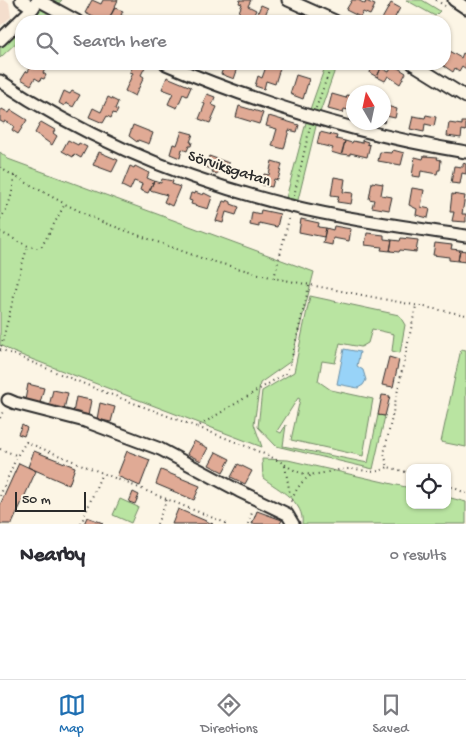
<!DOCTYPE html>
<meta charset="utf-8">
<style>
:root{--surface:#fff;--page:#f2f2f3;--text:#2b2b33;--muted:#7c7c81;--line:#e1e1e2;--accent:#1f6fb2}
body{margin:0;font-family:"Gochi Hand",sans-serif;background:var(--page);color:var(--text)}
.controls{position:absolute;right:15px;bottom:15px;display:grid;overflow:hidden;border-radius:10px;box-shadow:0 1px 4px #0004}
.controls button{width:45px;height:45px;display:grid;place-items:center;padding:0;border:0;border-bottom:1px solid var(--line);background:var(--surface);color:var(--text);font:25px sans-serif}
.compass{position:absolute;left:346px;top:85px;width:45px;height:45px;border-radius:50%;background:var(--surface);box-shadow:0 1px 4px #0004;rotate:351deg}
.scale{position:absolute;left:15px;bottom:12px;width:71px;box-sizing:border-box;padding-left:5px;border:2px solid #2b2b2b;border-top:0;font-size:14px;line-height:18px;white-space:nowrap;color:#2b2b2b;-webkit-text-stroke:4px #fcf5e5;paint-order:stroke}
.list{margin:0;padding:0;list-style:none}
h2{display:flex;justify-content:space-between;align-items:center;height:65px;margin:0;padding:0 20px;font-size:21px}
h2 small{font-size:16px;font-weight:400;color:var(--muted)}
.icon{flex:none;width:28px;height:28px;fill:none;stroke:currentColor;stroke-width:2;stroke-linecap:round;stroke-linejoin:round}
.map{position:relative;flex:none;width:466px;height:524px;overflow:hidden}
.search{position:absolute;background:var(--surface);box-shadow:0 1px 4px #0004;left:15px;right:15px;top:15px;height:55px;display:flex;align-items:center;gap:12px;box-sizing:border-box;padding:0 18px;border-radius:20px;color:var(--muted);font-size:19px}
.sheet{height:155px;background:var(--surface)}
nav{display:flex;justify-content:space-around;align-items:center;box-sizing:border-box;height:70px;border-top:1px solid var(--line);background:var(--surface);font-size:14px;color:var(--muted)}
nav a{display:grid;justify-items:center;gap:2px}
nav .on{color:var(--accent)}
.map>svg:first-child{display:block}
.built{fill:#f4decd}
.green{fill:#b9e4a1;stroke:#728866}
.water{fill:#98d3f8;stroke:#6c90a6}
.building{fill:#e0aa95;stroke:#2b2b2b}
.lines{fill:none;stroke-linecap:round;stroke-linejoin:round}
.minor-casing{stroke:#2b2b2b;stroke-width:15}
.path{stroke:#2b2b2b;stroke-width:2;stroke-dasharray:1 4;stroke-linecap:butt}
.minor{stroke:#fcf5e5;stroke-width:11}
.labels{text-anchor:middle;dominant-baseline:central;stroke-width:4;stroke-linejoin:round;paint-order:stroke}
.street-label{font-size:16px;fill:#2b2b2b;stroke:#fcf5e5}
</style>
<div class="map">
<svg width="466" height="524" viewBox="0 0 466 524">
<rect width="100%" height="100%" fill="#fcf5e5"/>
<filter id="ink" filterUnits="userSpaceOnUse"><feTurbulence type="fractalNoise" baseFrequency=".02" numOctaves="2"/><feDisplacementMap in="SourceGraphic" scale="10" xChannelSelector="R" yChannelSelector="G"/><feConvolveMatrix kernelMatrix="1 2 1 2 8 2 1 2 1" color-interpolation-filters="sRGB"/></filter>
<g filter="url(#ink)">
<path class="built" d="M0,0H6L9,3L11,17L0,26Z"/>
<path class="green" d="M38,0H62L39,21H21V38L0,58V39Z
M406,0H422L440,11L435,16Z
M326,64H337L318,118L298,200L286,198L308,115Z
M0,152L8,159L314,272L291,361L260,383L254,424L262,447L13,352L0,345Z
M310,296L399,315L405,325L400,353L392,351L394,334L372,329L368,343L361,347L340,343L335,363L322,361L318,381L331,390L373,399L363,456L291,440L300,399L298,398L277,431L281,433L286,425L283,446L368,463L378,415L385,416L373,469L276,446L258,427L262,391L294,372Z
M461,349L466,350V447L441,442Z
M262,459L288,460L410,488V505H447V497L466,502V524H302C305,502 279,490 263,478Z
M120,499L138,507L131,523L113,515Z"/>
<path class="water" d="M344,349L360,352L357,366L363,370L366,380L363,385L358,388L337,384Z"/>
<path class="building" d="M92,0L101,4L103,0H118L108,21H102L85,13Z
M240,0H251L248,6L256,10L251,21H246L237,17L242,4L239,3Z
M352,0H358L365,4L366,1L375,5L370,15L363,12L360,17L346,10Z
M391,3L400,8L393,21H384L382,19Z
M261,5L268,8L264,18L257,15Z
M115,8L123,11L121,15L133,21H117L118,19L111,15Z
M449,51L461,58L463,53L466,55V69L462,66L459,71L455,68L453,72L441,64H445V58Z
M26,64H48L43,73L46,75L44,79L41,78L40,81L35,78L31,85L21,79L26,71L28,72L30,68L25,65Z
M134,64L145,67L141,75L144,77L135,96L125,91L133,73L130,72Z
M219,64L239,65L234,79L221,74L224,66Z
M267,64L280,68L275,84L266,81L264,89L255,86L258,76L262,78Z
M362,64H374L381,68L377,77L370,73L371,69Z
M393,65L406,73L400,84L388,76L385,81L377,77L381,68L389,72Z
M296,75L309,79L303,99L290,94Z
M167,77L191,87L187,96L183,94L177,108L168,104L173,93L162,89Z
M64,91L70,94L72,91L80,95L73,107L66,103L64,106L59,103Z
M207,94L215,97L212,105L217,107L210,123L199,119L205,104L203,103Z
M332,94L346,98L347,95L354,97V107L349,106L348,110L344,109L343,113L328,109Z
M108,97L118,102L115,109L118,110L116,114L113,113L111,118L107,116L103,123L89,117L93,108L101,112Z
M239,106L263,113L259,124L236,117Z
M387,106L397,109L395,118L386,116L384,123L381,122H384V109L386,110Z
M2,109L9,113L11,110L27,120L18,134L12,130L14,126L5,121L4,123L0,121V112Z
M426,115L436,117L434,126L425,124L424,132L410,129L413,116L425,118Z
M269,116L299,125L297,132L289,130L284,149L272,146L277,129L266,126Z
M41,122L55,130L53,133L57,136L52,145L35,133Z
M462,122H466V131L462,130L461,138L447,136L449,123L462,125Z
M133,125L153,133L149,144L138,140L137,142L129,136Z
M182,131L193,134L190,142H192L191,146H189L187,151L182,149L180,158L170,154L173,144L177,145Z
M320,132L337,136L336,139L345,141L341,155L331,152L333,148L317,144Z
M68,140L78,145L79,143L87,147L81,158L74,154L73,157L62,151Z
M362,140L368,142L367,144L370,145L367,157L350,153V155L342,154L345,141L352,143L353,141L362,143Z
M393,150L404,153L401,165L378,161L380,152L392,153Z
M99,152L118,160L112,172L93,165Z
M209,156L229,163L226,173L218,171L217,174L212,172L213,170L206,167Z
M424,156L438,157L437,159L441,160L440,170H438L437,174L421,171L420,177L412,176L415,157L423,159Z
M272,161L282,164L278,180L274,179L272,187L262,185L264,174L269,175Z
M463,163L466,164V174L462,173L460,184L451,183L454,166L463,167Z
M130,166L134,168L135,166L149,173L147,178L154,181L148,193L140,190L142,184L134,181L130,190L122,186Z
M334,177L345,179L343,192L353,193L351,204L337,202L339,196L331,195Z
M162,179L173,181L172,184L180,187L172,206L164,202L167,195L150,190L154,181L161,183Z
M372,182L383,184L381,195L392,197L389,210L372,207L374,200L369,199Z
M412,188L424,190L421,207L430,209L428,218L416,215L417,209L409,205Z
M195,192L203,195L204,193L212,197L208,209L191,204L192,201L189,200L191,193L195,194Z
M452,194L465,196L462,214H466V222L452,221L454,212H450Z
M227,200L231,202V204L239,207L236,215L226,212L223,223L216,221L223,201L227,202Z
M261,210L280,214L277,227L259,223V227L250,225L252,212L260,214Z
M301,219L319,223L318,227L326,228L324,237L299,232Z
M334,226L351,229L349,241L333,238L332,245L323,243L326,228L333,230Z
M367,233L384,235V239L392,240L390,251L381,250L382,247L365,245Z
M401,238L418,240L416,252L400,250L399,252L390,251L392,240L400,241Z
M435,243L452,245L451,249L460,250L458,261L449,260V257L433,255Z
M460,250L466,251V262L458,261Z
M389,357L399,360L393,387L382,385Z
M28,384L44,388L40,403L25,400Z
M53,390L68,393L64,409L49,406Z
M382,395L390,396L385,416L378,415Z
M76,397L91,400L88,416L73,413Z
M100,403L115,407L111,422L97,419Z
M22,425L27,428L24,436L18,434Z
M194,441L208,448L201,461L187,454Z
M34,451L75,467L69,485L28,467Z
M127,451L150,460L140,486L117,476Z
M216,452L230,459L223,472L209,465Z
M19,463L36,471L12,524H0V505Z
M238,464L252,471L245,484L231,477Z
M161,470L200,486L194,500L156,484Z
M133,492L139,495L135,504L129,502Z
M178,509L213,524H172Z
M257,511L282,520L280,524H252Z
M87,517L103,523L102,524H84Z"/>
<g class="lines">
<defs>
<path id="minor" d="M21,0L33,8
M38,0L77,21
M288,0L335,21
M454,0L466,8
M0,40L33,8L38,0
M166,64C262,105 363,135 466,152
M413,64L466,97
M0,81C89,140 188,181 291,206C348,220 408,227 466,236
M8,400L15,403L85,421L160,449L239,491L287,514L293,524"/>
</defs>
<use href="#minor" class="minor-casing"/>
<path class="path" d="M436,0L445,6
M316,108L332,64
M0,168L65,204L102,222L204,259L274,278L466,315
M294,196L310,127
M0,219C10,206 13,192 14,176
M0,232L28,246L37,248L42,246L65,204
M274,278L290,215
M309,286L290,365L286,373L197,427C223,437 250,447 275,459C286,464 293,472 306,474C320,476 334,469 348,469C366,468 370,477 388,467
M0,349L99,390L197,427
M0,351L23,261L28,246
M0,418L4,409
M0,449L16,455
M285,466L292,506
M410,473L388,467L384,454L416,306
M447,485L466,493
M0,496L17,456L26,442L228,524
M292,500C296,489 301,481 312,475
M81,524L102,473
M157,524L167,499
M248,524L253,510"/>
<use href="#minor" class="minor"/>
</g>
</g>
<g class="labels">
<g class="street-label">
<text transform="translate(229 170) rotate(18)">Sörviksgatan</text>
</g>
</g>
</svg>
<div class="controls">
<button><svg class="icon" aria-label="locate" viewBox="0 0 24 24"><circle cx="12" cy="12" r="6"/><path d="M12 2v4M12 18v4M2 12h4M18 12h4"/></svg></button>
</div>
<svg class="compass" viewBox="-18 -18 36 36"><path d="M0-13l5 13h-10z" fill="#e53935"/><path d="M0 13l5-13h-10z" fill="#7c7c81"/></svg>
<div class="scale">50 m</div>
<div class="search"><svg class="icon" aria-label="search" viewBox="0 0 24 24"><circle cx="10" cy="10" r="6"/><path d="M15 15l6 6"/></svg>Search here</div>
</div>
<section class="sheet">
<h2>Nearby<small>0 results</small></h2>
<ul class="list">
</ul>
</section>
<nav>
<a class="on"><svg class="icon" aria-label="map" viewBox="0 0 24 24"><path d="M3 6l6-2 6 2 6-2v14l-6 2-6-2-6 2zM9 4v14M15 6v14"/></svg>Map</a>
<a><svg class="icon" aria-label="directions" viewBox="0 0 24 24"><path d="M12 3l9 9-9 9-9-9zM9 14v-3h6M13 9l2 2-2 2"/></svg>Directions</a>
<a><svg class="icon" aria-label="saved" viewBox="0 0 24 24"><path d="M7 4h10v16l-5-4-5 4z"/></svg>Saved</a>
</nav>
